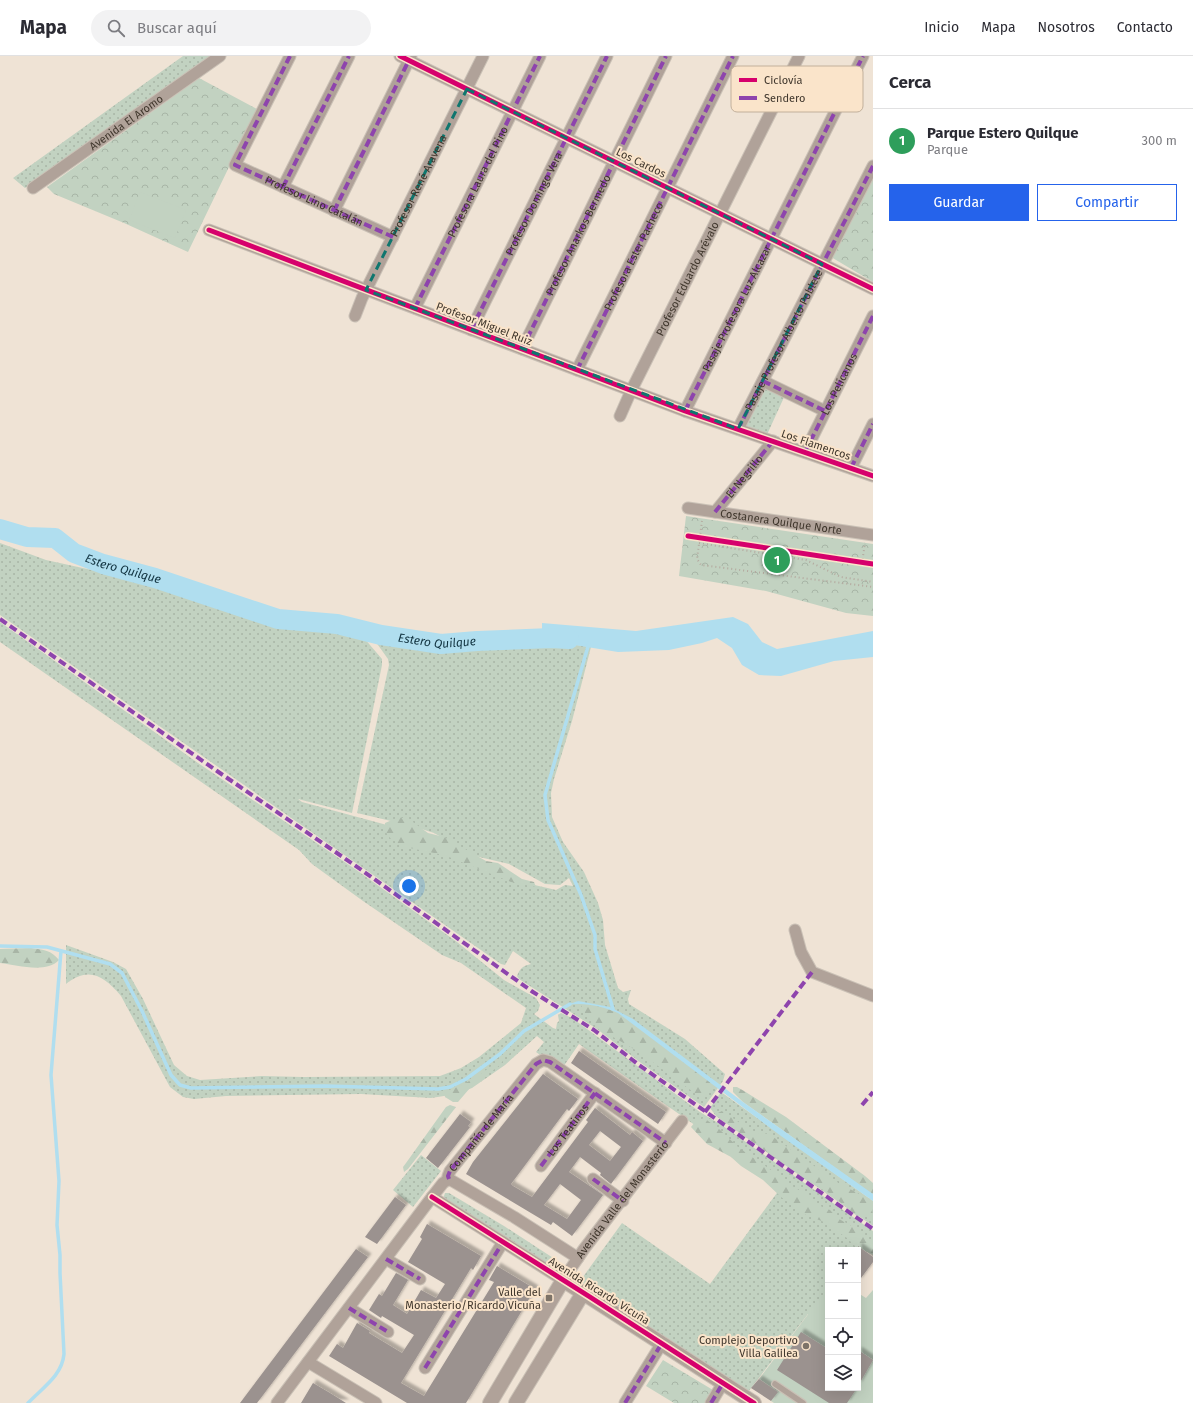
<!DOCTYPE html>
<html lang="es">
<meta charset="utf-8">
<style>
:root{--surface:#fff;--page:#f2f2f3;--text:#2b2b33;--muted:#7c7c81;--line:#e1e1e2;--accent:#2563eb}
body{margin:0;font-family:"Fira Sans",sans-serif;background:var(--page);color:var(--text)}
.controls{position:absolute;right:12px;bottom:12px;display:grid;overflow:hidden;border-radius:0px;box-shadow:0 4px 16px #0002}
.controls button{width:36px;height:36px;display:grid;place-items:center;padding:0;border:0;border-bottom:1px solid var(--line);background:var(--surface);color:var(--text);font:20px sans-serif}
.you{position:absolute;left:409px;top:830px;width:14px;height:14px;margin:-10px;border:3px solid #fff;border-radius:50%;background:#1a73e8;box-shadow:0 0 0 6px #1a73e833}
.badge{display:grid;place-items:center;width:26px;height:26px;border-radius:50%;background:var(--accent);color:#fff;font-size:13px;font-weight:700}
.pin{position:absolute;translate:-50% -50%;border:2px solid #fff;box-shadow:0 1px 4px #0006}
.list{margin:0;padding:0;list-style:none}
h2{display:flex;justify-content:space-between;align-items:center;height:52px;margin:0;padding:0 16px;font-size:17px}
h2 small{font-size:13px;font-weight:400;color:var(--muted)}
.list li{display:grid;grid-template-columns:26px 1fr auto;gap:12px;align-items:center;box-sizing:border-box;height:64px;padding:0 16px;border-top:1px solid var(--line)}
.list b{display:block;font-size:15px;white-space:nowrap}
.list p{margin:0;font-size:13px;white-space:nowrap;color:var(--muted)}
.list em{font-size:13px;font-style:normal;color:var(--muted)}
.actions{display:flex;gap:8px;padding:12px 16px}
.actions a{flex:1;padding:9px 0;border:1px solid var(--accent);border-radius:0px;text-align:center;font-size:14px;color:var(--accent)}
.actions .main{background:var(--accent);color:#fff}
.icon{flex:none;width:22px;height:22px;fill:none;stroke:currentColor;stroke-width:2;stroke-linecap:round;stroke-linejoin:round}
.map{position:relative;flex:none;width:873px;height:1347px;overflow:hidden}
header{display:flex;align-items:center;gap:24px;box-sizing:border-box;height:56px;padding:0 20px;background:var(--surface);border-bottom:1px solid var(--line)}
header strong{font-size:19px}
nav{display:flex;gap:22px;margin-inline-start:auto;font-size:14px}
.search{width:280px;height:36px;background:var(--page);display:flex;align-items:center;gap:10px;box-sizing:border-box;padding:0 14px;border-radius:22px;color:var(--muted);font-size:15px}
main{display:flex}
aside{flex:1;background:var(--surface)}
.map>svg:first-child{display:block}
.grass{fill:url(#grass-dots)}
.forest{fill:url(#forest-firs)}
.park{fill:url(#park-crowns)}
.pitch{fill:#c2d2c1}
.water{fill:#b0deef}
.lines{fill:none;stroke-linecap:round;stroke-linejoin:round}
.stream{stroke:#b0deef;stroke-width:3.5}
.river{stroke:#b0deef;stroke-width:20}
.building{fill:#9b928f;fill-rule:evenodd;filter:url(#shadow)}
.service-casing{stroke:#cac1b6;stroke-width:8}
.minor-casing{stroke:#cac1b6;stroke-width:13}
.tertiary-casing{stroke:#cac1b6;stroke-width:16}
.path{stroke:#b4a99f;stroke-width:2;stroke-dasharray:1 3;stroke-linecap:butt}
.service{stroke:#b0a299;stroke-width:5.5}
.minor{stroke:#b0a299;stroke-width:11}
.tertiary{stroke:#b0a299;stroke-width:14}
.quiet{stroke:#8e44ad;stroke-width:4;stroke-dasharray:8 4;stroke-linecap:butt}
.cycleway-casing{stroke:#fae4ca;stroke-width:8}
.cycleway{stroke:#d6006c;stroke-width:5}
.marked{fill:none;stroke:#0f766e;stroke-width:3;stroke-dasharray:8 5;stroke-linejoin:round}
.poi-dot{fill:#7d7368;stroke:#fae4ca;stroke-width:1.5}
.labels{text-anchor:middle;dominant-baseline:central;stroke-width:4;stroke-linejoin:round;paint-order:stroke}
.street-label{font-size:11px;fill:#40372d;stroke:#fae4ca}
.poi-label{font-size:11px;fill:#40372d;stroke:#fae4ca;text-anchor:end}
.water-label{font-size:12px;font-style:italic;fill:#10323f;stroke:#fae4ca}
.key{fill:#fae4ca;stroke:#c2b09b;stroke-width:1}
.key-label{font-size:11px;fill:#40372d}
</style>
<header>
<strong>Mapa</strong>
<div class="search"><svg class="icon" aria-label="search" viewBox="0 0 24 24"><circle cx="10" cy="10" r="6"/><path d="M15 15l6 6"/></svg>Buscar aquí</div>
<nav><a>Inicio</a><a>Mapa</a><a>Nosotros</a><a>Contacto</a></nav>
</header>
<main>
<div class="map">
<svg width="873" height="1347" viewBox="0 0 873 1347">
<defs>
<pattern id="grass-dots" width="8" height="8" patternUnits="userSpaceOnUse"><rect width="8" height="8" fill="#c2d2c1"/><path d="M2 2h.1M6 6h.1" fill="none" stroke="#a8b5a6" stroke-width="1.8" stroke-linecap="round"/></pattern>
<pattern id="forest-firs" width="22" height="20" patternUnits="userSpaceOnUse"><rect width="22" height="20" fill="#c2d2c1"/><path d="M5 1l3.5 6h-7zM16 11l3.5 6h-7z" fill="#a8b5a6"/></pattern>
<pattern id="park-crowns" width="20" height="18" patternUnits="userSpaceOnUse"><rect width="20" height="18" fill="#c2d2c1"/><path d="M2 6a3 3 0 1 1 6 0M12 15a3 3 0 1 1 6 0" fill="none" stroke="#a8b5a6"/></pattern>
<filter id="shadow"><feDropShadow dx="3.5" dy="-3.5" stdDeviation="1" flood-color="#0004"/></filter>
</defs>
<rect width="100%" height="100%" fill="#efe3d5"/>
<path class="grass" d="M183,0H212L25,132L13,122Z
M763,325L786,337L765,383L738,373Z
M0,487L46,504L133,523L210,550L277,568L364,582L382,603V609L352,757L298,743L302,746L398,772L513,824L556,834L565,829L573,830L569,822L560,829L545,828L509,808L475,800L434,777L412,770L357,757L389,609L388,603L373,582L442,592L518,587H562L591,591L572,665L554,723L551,737L552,761L563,786L584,816L598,847L603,864L605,889L618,932L623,936L631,934L628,943L629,948L685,983L725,1018L723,1025L704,1051L641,1007L597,973L519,923L517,920C520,912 523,910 531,908L513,895L505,909L501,908L0,559Z
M0,566L198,707L355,813L457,886L504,924L536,942L540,949L538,955L534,958L553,972L556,973L557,967L559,965L558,959L561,957L572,962L700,1056L723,1070L873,1175V1194L863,1187L857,1194H828V1271L808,1258L748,1336L580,1225L622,1167L710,1228L782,1130L579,988L561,1014L536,996L544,986L537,980L505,1009L472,1032L457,1038L431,1042L361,1038L226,1040L194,1043L183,1041L170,1031L121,940C104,920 89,910 66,928V889L113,906L126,913L143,943L174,1009L187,1020L200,1024L262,1020L303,1021L440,1020L461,1012L479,1001L521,967L526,952L461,907L442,899L363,845L312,808L299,794L0,586Z
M721,1036L873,1145V1170L716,1060L710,1052Z
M421,1099L441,1115L413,1151L393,1134Z
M445,1137H449L504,1170L567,1211L561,1217L443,1143Z"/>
<path class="forest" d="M399,761L410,764L428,777L444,781L486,805L498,807L522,823L534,826L536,831L511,826L444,799L405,791L391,783L385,775V767Z
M31,892C44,894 51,894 59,904C46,918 17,909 0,907V893Z
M580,947L600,951L619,957L710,1026L713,1032L706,1040L700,1041L639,996L601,974L585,957Z
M511,992L513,995L506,1000L500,1009L470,1032L458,1046H453L445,1041L444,1036L446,1035C467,1030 497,1008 511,992Z
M733,1031H737L744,1035L786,1061L865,1120L873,1127V1139L743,1046L733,1036Z
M450,1049L456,1051L408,1113L404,1116L403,1111L406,1107L446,1051Z
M722,1055L749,1073L758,1077L769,1078L834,1124L868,1143L872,1151L873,1160H857L829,1137L806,1124L719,1062L718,1057Z
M704,1062L719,1073L738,1091L778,1119L785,1126L804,1137L815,1148L830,1154L837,1162L850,1169L873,1186V1199L855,1190L847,1182L824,1166L804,1158L781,1141L763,1124L741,1110L731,1101L707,1088L691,1071L695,1066Z"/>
<path class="park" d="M199,22L257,53L188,196L124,167L54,138L47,131Z
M873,121V226L831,201Z
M686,460L873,488V560L846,557L766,535L679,520Z
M663,1304L713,1334L705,1347H674L646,1330Z"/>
<path class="pitch" d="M140,136L186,154L175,182L129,164Z
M828,1232V1332H858V1237L866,1242L873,1234V1347H774L771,1345L777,1336L759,1323Z"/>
<path class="water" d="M733,561L748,568L762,586L777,593L873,575V601L834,605L781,620L759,619L742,609L732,592L717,582L702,587L669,594L618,596L562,587H542V567L636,575Z
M578,945L610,951L633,963L743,1046L873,1138V1145L781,1080L618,957C601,950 585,946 567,949Z"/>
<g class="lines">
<path class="stream" d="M589,587L545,739L548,764L581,839L595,879V893L613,953
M0,890L47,891L110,908L122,917L142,955L171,1019L180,1029L191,1032L325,1030L438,1033L450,1031L466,1023L500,998L524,975L570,948
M28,1347C42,1332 62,1320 64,1298L60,1217V1199L57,1169L59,1125L51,1019L61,895"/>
<path class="river" id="s1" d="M0,473L27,481L55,482L74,497L103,508L155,522L278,563L337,568L381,579L441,588L477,585L551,582L569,583"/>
</g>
<path class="building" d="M579,995L666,1056L658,1068L571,1007Z
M543,1018L578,1043L569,1055L567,1053L511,1128L513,1130L532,1141L588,1066L586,1064L595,1052L630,1079L632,1076L643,1085L611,1128L600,1119L601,1117L580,1101L569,1116L603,1139L572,1180L553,1166L551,1169L466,1118L473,1106ZM600,1075L621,1091L610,1105L589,1089ZM560,1128L581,1144L567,1163L544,1149Z
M460,1058L471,1066L468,1070L470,1071L438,1112L426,1102Z
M395,1141L406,1149L377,1188L365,1181Z
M427,1168L481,1200L473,1214L471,1212L401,1327L424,1340L494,1226L489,1224L497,1210L535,1233L466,1347H407L329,1300L337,1288L343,1292L357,1267L370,1275L369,1277L402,1297L414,1279L382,1260L381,1262L369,1254L379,1238L382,1240L396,1217L408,1224L393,1249L407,1258L421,1234L436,1242L445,1228L408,1206L422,1183L420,1181Z
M858,1190L873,1201V1206L858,1226Z
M356,1193L368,1201L338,1240L257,1347H240Z
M801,1276L828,1293V1332H857L847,1347H829L777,1314Z
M858,1294L873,1304L858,1330Z
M759,1323L778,1336L771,1345L751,1332Z
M313,1327L330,1337L346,1347H301Z"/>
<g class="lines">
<defs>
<path id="service" d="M775,1328L803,1347"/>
<g id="minor">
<path d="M290,0L235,109L393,181"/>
<path d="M400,0L873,233"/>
<path d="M283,131L349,0"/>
<path id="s2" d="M33,132L220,0"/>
<path d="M334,155L411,0"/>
<path d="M209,174L685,355L873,420"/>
<path d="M415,252L540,0"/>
<path id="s3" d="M355,260L362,242L483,0"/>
<path d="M471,274L607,0"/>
<path d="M522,293L666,0"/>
<path d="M577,314L733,0"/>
<path d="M763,325L825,355"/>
<path d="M685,355L863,0"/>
<path id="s4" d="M620,360L631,335L799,0"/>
<path d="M738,373L873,110"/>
<path d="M805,396L873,260"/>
<path d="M851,412L873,368"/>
<path id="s5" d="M688,452L873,479"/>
<path d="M715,456L773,385"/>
<path d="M795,874L801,896L812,916L873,940"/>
<path d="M541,1110L595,1037"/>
<path id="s6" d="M449,1123L448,1120L450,1115L536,1008L543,1004L550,1006L666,1087"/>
<path d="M449,1123L514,1161L578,1202"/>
<path d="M593,1123L623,1145"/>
<path id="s7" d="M432,1141L563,1224L584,1193L682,1065"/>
<path d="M386,1203L420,1223"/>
<path d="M349,1252L388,1276"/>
<path d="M308,1306L376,1347"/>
<path d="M425,1312L503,1186"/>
<path d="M277,1347L432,1141L443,1127L449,1123"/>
<path d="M625,1347L662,1287"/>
<path d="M711,1347L723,1327"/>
</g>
<path id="tertiary" d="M490,1347L563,1224L754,1347
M516,1347L583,1237"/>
</defs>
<use href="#service" class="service-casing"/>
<use href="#minor" class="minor-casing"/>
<use href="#tertiary" class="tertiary-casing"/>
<path class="path" d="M702,465L697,503L701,509L873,531
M699,487L806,504L841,521L873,526
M862,507L865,487"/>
<use href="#service" class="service"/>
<use href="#minor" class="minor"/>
<use href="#tertiary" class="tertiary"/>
<g class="quiet">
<path id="s8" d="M290,0L235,109L393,181"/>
<path d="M283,131L349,0"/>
<path d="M334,155L410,2"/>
<path id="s9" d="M415,252L540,0"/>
<path id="s10" d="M471,274L607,0"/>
<path id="s11" d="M522,293L666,0"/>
<path id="s12" d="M577,314L733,0"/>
<path d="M763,325L825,355"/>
<path id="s13" d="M685,355L863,0"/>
<path id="s14" d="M738,373L873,110"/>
<path id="s15" d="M805,396L873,260"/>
<path d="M851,412L873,368"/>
<path id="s16" d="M715,456L773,385"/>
<path d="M0,563L217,715L353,808L533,936L594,974L639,1009L873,1173"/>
<path d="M862,1049L873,1036"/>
<path d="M705,1056L812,916"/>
<path id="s17" d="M541,1110L595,1037"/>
<path d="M449,1123L448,1120L450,1115L536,1008L543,1004L550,1006L666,1087"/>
<path d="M593,1123L623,1145"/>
<path d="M386,1203L420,1223"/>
<path d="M349,1252L388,1276"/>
<path d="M425,1312L503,1186"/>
<path d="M625,1347L662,1287"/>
<path d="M711,1347L723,1327"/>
</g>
<defs>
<path id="cycleway" d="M400,0L873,233
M209,174L685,355L873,420
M688,480L873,508
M432,1141L590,1241L754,1347"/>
</defs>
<use href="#cycleway" class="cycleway-casing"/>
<use href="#cycleway" class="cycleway"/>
</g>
<path class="marked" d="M467,33L822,208L738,373L366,234Z"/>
<g class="poi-dot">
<rect x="545" y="1238" width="8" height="8" rx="2"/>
<circle cx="806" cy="1290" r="4"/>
</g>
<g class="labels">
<g class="street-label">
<text stroke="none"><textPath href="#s2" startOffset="114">Avenida El Aromo</textPath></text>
<text transform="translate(641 107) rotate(26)">Los Cardos</text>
<text stroke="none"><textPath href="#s9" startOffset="141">Profesora Laura del Pino</textPath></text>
<text stroke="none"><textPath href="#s3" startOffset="145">Profesor René Aravena</textPath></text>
<text stroke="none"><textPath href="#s8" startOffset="209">Profesor Lino Catalán</textPath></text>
<text stroke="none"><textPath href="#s10" startOffset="141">Profesor Domingo Vera</textPath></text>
<text stroke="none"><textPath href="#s11" startOffset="127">Profesor Anarkos Bermedo</textPath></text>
<text stroke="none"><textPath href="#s12" startOffset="127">Profesora Ester Pacheco</textPath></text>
<text stroke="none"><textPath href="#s4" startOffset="153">Profesor Eduardo Arévalo</textPath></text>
<text stroke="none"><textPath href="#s13" startOffset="115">Pasaje Profesora Luz Alcazar</textPath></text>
<text transform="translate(484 268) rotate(21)">Profesor Miguel Ruiz</text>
<text stroke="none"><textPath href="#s14" startOffset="100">Pasaje Profesor Alberto Poblete</textPath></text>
<text stroke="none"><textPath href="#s15" startOffset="76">Los Pelícanos</textPath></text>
<text transform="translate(816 389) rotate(19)">Los Flamencos</text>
<text stroke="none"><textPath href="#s16" startOffset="46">El Negrillo</textPath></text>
<text stroke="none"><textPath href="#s5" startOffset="94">Costanera Quilque Norte</textPath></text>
<text stroke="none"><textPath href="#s17" startOffset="45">Los Teatinos</textPath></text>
<text stroke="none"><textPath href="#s6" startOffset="58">Compañía de María</textPath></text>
<text stroke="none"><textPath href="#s7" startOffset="255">Avenida Valle del Monasterio</textPath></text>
<text transform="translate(599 1235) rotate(32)">Avenida Ricardo Vicuña</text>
</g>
<g class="poi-label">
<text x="541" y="1236">Valle del<tspan x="541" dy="13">Monasterio/Ricardo Vicuña</tspan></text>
<text x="798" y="1284">Complejo Deportivo<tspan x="798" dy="13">Villa Galilea</tspan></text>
</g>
<g class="water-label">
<text stroke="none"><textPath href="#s1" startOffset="132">Estero Quilque</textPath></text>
<text stroke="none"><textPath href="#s1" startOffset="456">Estero Quilque</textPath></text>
</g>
</g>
<rect x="731" y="10" width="132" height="46" rx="6" class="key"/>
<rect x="739" y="22" width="18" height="4" fill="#d6006c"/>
<rect x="739" y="40" width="18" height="4" fill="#8e44ad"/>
<g class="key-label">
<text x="764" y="28">Ciclovía</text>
<text x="764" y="46">Sendero</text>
</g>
</svg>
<div class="controls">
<button>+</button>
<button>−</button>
<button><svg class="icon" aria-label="locate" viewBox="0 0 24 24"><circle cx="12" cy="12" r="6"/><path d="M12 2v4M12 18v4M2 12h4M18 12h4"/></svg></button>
<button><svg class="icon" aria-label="layers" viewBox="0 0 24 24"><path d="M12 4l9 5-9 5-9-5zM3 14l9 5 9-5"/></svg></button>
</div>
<div class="you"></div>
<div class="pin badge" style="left:777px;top:504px;background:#2e9e5b">1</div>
</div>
<aside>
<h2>Cerca<small></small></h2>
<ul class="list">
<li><span class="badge" style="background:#2e9e5b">1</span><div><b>Parque Estero Quilque</b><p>Parque</p></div><em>300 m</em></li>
</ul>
<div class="actions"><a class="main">Guardar</a><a>Compartir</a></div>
</aside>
</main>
